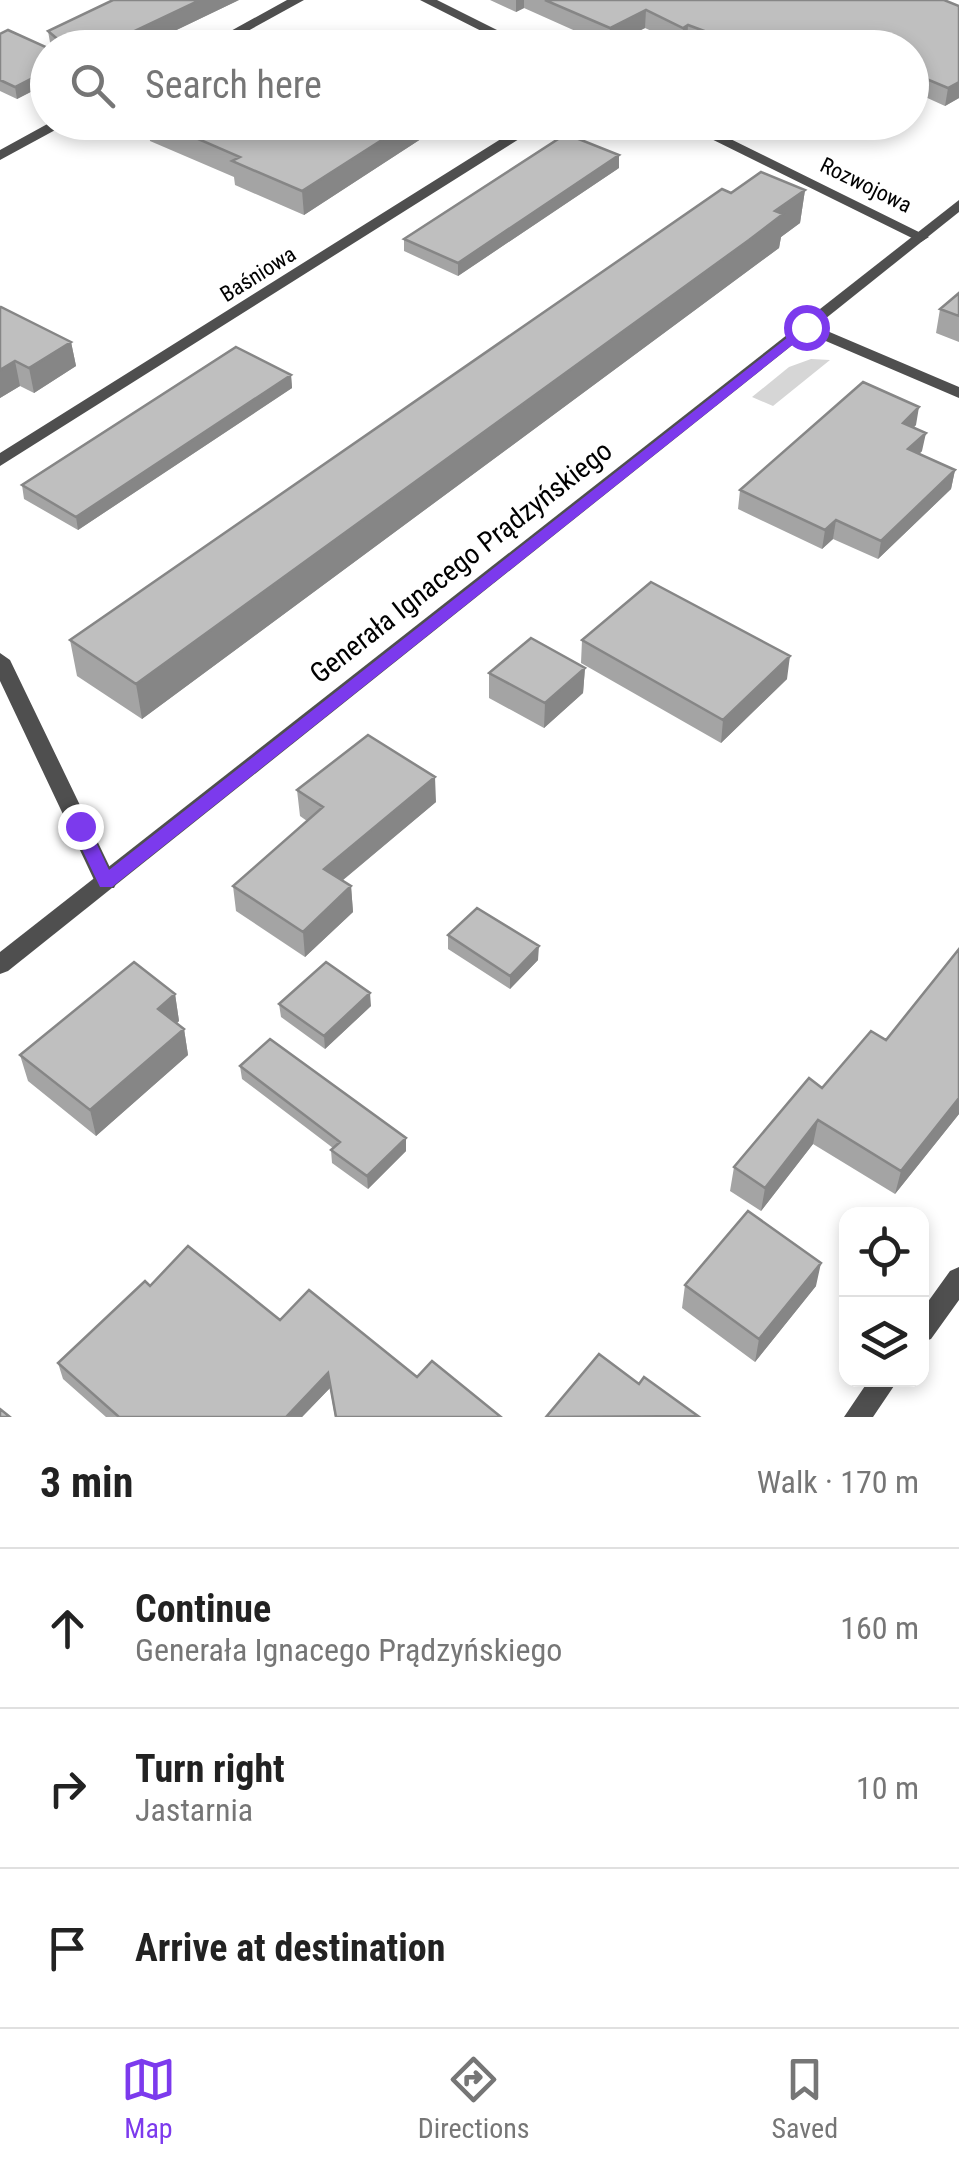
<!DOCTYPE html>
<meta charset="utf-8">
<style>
:root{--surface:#fff;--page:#f6f6f6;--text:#222;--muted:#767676;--line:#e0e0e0;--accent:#7c3aed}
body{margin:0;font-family:"Roboto Condensed",sans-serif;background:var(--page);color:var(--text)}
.controls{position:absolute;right:30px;bottom:30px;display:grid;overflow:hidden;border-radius:20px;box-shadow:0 5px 15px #0003}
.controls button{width:90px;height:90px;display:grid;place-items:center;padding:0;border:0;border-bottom:2px solid var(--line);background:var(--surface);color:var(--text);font:50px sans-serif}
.stop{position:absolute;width:30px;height:30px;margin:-22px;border:8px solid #7c3aed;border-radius:50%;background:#fff}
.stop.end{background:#7c3aed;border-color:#fff;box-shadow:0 2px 10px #0008}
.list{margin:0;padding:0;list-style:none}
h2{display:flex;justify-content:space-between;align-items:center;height:130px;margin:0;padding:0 40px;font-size:42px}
h2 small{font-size:32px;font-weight:400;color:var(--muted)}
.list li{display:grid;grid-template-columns:65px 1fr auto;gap:30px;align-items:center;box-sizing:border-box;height:160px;padding:0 40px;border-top:2px solid var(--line)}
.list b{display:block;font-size:38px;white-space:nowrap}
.list p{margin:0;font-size:32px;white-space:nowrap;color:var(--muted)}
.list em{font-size:32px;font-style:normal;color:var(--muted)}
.icon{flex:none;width:55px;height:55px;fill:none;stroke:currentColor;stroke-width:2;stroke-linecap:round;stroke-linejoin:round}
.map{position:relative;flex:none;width:959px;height:1417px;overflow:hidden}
.search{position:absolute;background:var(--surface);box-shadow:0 5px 15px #0003;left:30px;right:30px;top:30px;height:110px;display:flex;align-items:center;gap:25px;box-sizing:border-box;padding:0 35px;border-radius:55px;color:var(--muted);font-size:38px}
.sheet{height:610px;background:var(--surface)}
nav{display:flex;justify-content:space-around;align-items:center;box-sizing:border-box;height:140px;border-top:2px solid var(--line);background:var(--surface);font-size:28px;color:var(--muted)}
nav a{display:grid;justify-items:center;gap:5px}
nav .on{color:var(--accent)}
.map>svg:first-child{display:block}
.green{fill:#d6d6d6}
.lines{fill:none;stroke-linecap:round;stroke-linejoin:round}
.minor{fill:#4f4f4f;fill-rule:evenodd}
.tertiary{fill:#4f4f4f;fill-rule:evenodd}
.wall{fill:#a4a4a4}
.shaded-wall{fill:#868686}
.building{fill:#bfbfbf;stroke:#868686;stroke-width:2.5}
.route{fill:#7c3aed}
.labels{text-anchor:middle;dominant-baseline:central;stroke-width:8;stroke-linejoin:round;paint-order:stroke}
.far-street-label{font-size:22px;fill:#000;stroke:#fff}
.street-label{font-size:28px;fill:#000;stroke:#fff}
</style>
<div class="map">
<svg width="959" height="1417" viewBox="0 0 959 1417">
<rect width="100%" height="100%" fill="#fff"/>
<path class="green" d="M811,359L830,360L773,406L752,397L789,367Z"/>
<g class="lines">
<path class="minor" d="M287,0H304L217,48H200Z
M420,0H437L533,48H515Z
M51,122H70L0,160V150Z
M528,122H546L0,466V453Z
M677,122H696L929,237L921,242L916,240Z
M806,322L959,387V398L800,330L798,327Z
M0,653L10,660L117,882L114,888H98L95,882L0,681Z
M959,1267V1300L931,1339L922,1342V1310L950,1271Z
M869,1380H898L873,1417H844Z"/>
<path class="tertiary" d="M959,200V212L8,971L0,974V952Z"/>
</g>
<path class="wall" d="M239,0L139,48H51L48,31Z
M490,0H944L959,98L945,106L912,91V48H701L687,42L682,45L645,28L609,46L524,8L516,12Z
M0,34L48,48V83L17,99L0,91Z
M148,122H447L304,215L235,185L234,177L150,141Z
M619,168L458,276L404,251V239Z
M805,190L800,223L781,237L779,248L142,719L77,676L70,640L731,193Z
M959,293V342L936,333L940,309Z
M0,307L71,342L76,366L34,393L20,386L0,398Z
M291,375L292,388L78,530L24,499L22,485Z
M916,425L914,427L922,451L919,454L955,470L951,489L878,559L833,539L822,549L738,509L740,490Z
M582,640L787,679L721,743L581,663Z
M585,668L583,693L544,728L489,698V673Z
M297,790L436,802L342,881L351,886L353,912L305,957L236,911L233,886L307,821L300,816Z
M448,935L538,960L510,989L448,949Z
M175,994L179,1021L177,1023L184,1029L188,1055L96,1136L28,1081L20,1055Z
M279,1004L371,1006L325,1049L281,1017Z
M240,1066L406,1138V1151L368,1189L332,1163L331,1150L333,1148L242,1079Z
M822,1088L959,1114L895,1194L813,1144L761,1211L730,1191L734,1167Z
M685,1285L816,1286L755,1362L682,1308Z
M150,1286L280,1320L417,1377L501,1417H335L330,1388L302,1417H106L63,1379L58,1363Z"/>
<path class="shaded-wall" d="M200,0H239L139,48H99Z
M516,0H524V8L516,12Z
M646,10L645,28L609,46L610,28Z
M688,25L687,42L682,45L683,28Z
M48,70V83L17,99L15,87Z
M959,82V98L945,106L948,88Z
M410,122H447L304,215L302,191Z
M619,155V168L458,276V263Z
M805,190L800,223L781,237L779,248L142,719L136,684Z
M71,342L76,366L34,393L29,368Z
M15,361L20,386L0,398V370Z
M291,375L292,388L78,530L76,517Z
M919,407L916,425L900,441L903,423Z
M926,433L922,451L905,468L908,449Z
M955,470L951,489L878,559L881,541Z
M836,520L833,539L822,549L825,530Z
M790,656L787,679L721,743L723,720Z
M585,668L583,693L544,728L545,703Z
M435,777L436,802L326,894L324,869Z
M351,886L353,912L305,957L303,932Z
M539,946L538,960L510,989V976Z
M370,993L371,1006L325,1049L324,1036Z
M175,994L179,1021L163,1036L158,1009Z
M184,1029L188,1055L96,1136L90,1110Z
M959,1098V1114L895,1194L901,1171Z
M818,1120L813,1144L761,1211L765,1188Z
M406,1138V1151L368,1189L367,1176Z
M821,1263L816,1286L755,1362L759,1339Z
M328,1373L330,1388L302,1417H286Z"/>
<path class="building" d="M113,0H200L99,48H68L48,31Z
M545,0H944L959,6V82L948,88L912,73V48H750L688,25L683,28L646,10L610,28Z
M8,30L48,48V70L15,87L0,80V34Z
M441,43L453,48H434Z
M159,122H410L302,191L232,161L240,157Z
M566,134L619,155L458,263L404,239Z
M761,172L805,190L775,211L783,214L749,240L136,684L70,640L722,189L731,193Z
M959,293V316L940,309Z
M0,307H1L71,342L29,368L15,361L0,370Z
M236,347L291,375L76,517L22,485Z
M863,382L919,407L903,423L926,433L908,449L955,470L881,541L836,520L825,530L740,490Z
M651,582L790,656L723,720L582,640Z
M531,638L585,668L545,703L489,673Z
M368,735L435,777L324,869L351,886L303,932L233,886L323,807L297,790Z
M477,908L539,946L510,976L448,935Z
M959,949V1098L901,1171L818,1120L765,1188L734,1167L809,1078L822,1088L871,1031L886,1040Z
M134,962L175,994L158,1009L184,1029L90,1110L20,1055Z
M326,962L370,993L324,1036L279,1004Z
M270,1039L406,1138L367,1176L331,1150L340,1142L240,1066Z
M748,1211L821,1263L759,1339L685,1285Z
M188,1246L280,1320L309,1290L417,1377L432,1361L501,1417H336L328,1373L286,1417H119L58,1363L145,1281L150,1286Z
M599,1354L639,1384L644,1377L698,1416L546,1417Z
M0,1409L10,1417H0Z"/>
<path class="route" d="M806,323L811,324V330L112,887H100L71,826L74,821H86L109,870Z"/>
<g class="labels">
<g class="far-street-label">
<text transform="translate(866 185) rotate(26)">Rozwojowa</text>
<text transform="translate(258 274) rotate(-32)">Baśniowa</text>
</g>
<g class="street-label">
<text transform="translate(461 562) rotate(-38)">Generała Ignacego Prądzyńskiego</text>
</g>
</g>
</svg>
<div class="controls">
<button><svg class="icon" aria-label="locate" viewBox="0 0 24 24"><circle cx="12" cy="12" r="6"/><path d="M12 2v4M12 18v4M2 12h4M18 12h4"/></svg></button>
<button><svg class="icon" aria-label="layers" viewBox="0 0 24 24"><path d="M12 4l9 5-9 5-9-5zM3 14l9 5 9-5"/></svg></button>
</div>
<div class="stop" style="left:806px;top:327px"></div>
<div class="stop end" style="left:80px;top:826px"></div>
<div class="search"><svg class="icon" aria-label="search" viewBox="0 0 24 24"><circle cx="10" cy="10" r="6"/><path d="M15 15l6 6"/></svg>Search here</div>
</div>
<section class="sheet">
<h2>3 min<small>Walk · 170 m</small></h2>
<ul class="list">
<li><svg class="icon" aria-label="ahead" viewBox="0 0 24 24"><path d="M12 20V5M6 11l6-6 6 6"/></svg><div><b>Continue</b><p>Generała Ignacego Prądzyńskiego</p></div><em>160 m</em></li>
<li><svg class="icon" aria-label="right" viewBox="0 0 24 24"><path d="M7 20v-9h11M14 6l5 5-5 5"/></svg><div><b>Turn right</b><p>Jastarnia</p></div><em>10 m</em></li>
<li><svg class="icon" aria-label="arrive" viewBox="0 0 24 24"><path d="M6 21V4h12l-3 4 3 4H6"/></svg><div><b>Arrive at destination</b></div></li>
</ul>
</section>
<nav>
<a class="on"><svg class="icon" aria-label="map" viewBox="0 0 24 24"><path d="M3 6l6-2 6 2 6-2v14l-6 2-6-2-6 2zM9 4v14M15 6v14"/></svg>Map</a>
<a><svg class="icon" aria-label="directions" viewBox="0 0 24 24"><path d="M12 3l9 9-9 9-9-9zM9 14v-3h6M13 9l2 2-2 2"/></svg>Directions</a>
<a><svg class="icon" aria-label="saved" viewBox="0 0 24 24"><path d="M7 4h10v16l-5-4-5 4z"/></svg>Saved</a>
</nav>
